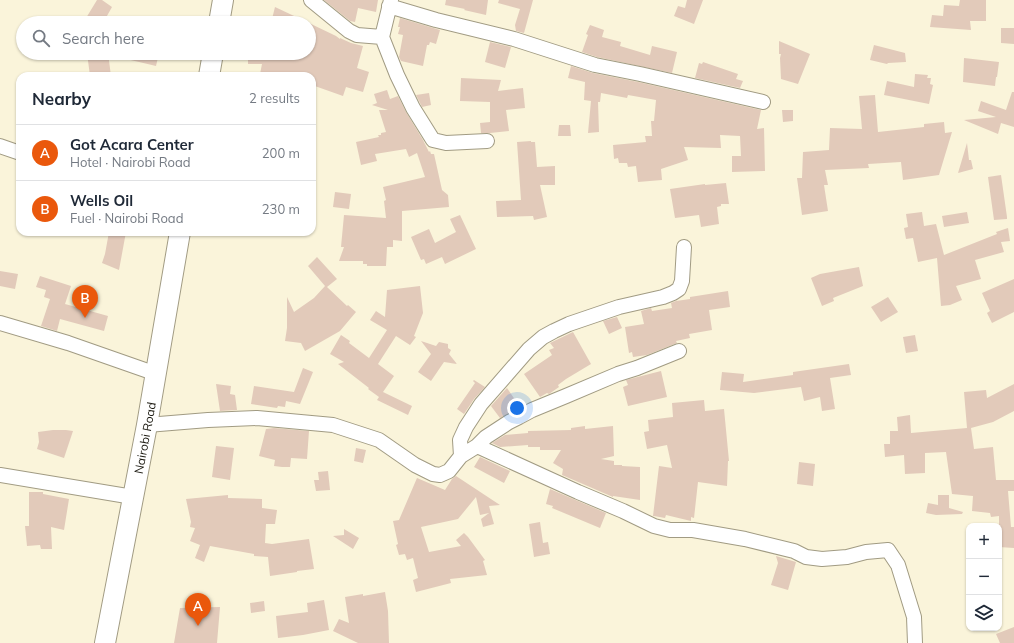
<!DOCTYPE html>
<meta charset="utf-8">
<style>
:root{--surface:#fff;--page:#f2f2f3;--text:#1f2937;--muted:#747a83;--line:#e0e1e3;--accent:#ea580c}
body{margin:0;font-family:Mulish,sans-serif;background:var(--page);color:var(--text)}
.controls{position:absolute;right:12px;bottom:12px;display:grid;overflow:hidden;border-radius:8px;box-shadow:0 1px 3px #0004}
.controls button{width:36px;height:36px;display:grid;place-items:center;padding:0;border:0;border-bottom:1px solid var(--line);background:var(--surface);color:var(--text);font:20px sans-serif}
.you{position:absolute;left:517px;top:408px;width:14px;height:14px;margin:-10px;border:3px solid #fff;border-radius:50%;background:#1a73e8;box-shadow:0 0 0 6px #1a73e833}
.badge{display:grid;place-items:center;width:26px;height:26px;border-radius:50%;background:var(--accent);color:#fff;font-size:13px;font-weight:700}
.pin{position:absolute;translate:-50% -33px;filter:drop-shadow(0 1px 2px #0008)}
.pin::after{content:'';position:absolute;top:21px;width:14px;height:12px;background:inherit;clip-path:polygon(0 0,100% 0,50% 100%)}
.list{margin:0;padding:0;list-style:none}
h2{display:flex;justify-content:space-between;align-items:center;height:52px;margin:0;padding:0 16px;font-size:17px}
h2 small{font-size:13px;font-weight:400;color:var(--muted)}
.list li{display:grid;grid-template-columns:26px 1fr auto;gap:12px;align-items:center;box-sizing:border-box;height:56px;padding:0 16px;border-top:1px solid var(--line)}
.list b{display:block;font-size:15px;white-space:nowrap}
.list p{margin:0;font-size:13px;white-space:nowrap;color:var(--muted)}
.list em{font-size:13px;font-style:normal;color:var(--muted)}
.icon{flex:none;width:22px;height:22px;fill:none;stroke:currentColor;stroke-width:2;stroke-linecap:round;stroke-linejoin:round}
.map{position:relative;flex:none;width:1014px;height:643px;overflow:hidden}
.search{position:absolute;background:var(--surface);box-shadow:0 1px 3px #0004;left:16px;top:16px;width:300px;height:44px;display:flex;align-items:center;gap:10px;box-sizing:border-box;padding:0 14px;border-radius:22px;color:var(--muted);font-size:15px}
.panel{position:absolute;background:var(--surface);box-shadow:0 1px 3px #0004;left:16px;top:72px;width:300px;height:164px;border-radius:12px}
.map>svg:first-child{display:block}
.building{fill:#e2caba}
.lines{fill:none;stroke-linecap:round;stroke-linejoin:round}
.minor-casing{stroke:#a19b83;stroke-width:16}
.highway-casing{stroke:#a19b83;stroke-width:22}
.minor{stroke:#fff;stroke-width:14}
.highway{stroke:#fff;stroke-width:20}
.labels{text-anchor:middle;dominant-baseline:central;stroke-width:3;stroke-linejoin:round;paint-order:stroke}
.street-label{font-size:12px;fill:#1b1910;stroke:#faf4da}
</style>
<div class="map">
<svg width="1014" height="643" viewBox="0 0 1014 643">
<rect width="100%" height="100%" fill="#faf4da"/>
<path class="building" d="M97,0H102L112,7L103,23H83Z
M324,0H378L376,12L358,8L355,22L350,21Z
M446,0H488L486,15L464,10L465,9L445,5Z
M499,0H533L524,33L516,31L515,25L520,9L498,3Z
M687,0H703L694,24L674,16L678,6L685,8Z
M960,0H986V21H970L971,30L930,27L932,15L943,16L944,5L959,6Z
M275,7L309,23H271Z
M400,18L440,30L436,44L430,42L429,45H427L423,66L401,61L399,57L403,35L398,34L400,27H398Z
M309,23L336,36L340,39V38L351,43L363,46L357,68L369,72L363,92L346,87L343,96L312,85V76H284L271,72L270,76H268L260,74L262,64H248V53H309Z
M590,25L604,30L602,37L621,42L620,46L650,55L652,46L677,52L672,73L597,57L582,52L588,35L586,34Z
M1001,28H1014V44L1001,43Z
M779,41L810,54L798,84L781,79L780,58L781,54H779Z
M490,42L511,47L505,68L485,62Z
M874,45L905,53L906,62L888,63L887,64L870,60Z
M87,53H108L111,76H90Z
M118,53H159L156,66L118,57Z
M964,58L999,62L997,77H996L995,86L963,82Z
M703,62L738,74L736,79L743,81L740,88L695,78L699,63L702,64Z
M571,66L593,73L638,82L761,110L757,129L764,128L765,171L732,172V156H741L740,136L720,135L721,148L684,147L688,160L661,169L662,180L638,182L636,166L628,167L627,163H619L618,158L614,159L613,145L646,142L645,136H652L651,121H654L656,100L628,95L627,98L601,93L600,102H598L599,132L588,133L591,101L584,100L585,82L568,78Z
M915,74L928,75L927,78H931L930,84L933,85L929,104L884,95L887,81L914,87Z
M461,78L501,80L498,91L523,88L525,108L506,110L509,131L490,133H481L480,123L490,122V102L460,101Z
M387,90L390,99L398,96L406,112L423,140L429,152L430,151L431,154H434L442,190L448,195L449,207L402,211V241L393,240V247H387L386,266H367V264H363V261H339L344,247H341L344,215L386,218L384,201L386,200L383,187L425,177L417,153L409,157L406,149L375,154L377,161L361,165L356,142L379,137L378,135H381V133L386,132L379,110H388L372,105L377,103L374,94Z
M1012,92H1014V127L1001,123L998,134L964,120L996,117L978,111L981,101L1006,110Z
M429,93L431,105L422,107L416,95Z
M875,95L878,132L924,127V124L944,122L945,133L952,132L939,175L903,180L901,162L868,164L869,168L825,170L828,185H824L828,211L802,215L797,178H802L803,152L829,150L830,128L862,129L859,96Z
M782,110H793V121L783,122Z
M559,125H570L571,136H558Z
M531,141V142H535L537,167L555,166V185H540L547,217L534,220L533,216L497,217L496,201L521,200L517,142Z
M967,143L969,160H971L973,169L958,173Z
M1001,175L1007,217V219L994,220L988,177Z
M726,183L729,204H721V206L717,207L719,224L701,227L699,215L675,218L670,189L705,184V185Z
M335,192L351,194L349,209L333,207Z
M922,212L924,226L936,224L944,255L997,234L996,232L1008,228L1010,241L1001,242L1004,252L975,260L981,279L956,286L962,300L950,305L941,306L937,258L918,262L913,238L906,239L904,228L908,227L906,214Z
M967,212L969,223L944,227L942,216Z
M460,215L476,249L445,264L442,257L426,264L424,259L421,260L411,237L429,229L435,243L456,232L450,219Z
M109,232H126L119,270L102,263L105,254Z
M317,257L337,279L327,287L347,306L348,305L356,312L340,331L305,351L301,343L285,341L287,328V297L294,312L314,298L325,286L308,266Z
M859,267L863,286L833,298L834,301L822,306L811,278L820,274Z
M0,271L18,274L15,289L0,286Z
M40,276L71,286L65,304L108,316L104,331L60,319L57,331L41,326L50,299L44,297L46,290L36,287Z
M1014,279V312L992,323L987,313L990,311L982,293Z
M420,286L423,313L414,336L416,337L410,345L396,336L378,364L394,376L383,392L412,406L408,415L377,400L379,397L368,389L369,388L338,364L344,362L330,354L341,335L350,341L349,343L369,358L387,330L370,320L376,311L385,317L387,290Z
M728,291L730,307L709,310L712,330L689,334L690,338L676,341L677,343L647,355L633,357L632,352L629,353L625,327L644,324L641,311L651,308L652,311L672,308L671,303L676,301L690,299V297Z
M888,297L898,312L881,322L871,307Z
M617,317L622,328L609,334L603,321Z
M573,332L591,364L566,379L558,385L559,387L549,394L547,393L540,397L524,374L552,355L549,350L554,348L550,343Z
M915,335L918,351L906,353L903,337Z
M421,341L436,346L439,342L448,344V348L451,350L449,354L457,364L444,362L431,381L418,372L431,354Z
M849,364L851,375L830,378L835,409L822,411L820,397L804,401L801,387L754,393L720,390L722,372L744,374L743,382L793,375V372Z
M303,368L313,372L300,404L286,401L285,407L278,406L277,408L251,404L254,386L294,392Z
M661,371L667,397L628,406L623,387L628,385L626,380Z
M474,380L485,387L474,399L464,414L457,409L475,383L473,381Z
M216,384L231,386L230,394L235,395L237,410L220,411Z
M1014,384V411L993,422L971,428L974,449L993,447L996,480H1014V491H1008L1011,527H1014V548L999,547V516L991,517L990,513L972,511L973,496L952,494L946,452L925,453V473L905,474L904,455L885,457L884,444H890V431H898L897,417L910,415L911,433L967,428L964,392L986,390L987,398Z
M507,388L520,407L500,418L491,406Z
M704,400L705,411L724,409L729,461H728L727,486L698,482L694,518L691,517V521L666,515L665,518L654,516H653L659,466L672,468L667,445L647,449L644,432L649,431L648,420L673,417L672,403Z
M585,426V429L613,426L614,456L601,459L614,461V465H622V466L640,467V500L613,496V497L562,475L563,469L553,463L561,450H540V447H528V445L500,447L492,443L505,435L528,433V431L571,430V428Z
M274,428L309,431L307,459L291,458L290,467H282L274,466L275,460L259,456L266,429Z
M53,430H66L73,431L64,458L37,449L39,442L38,432Z
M216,446L234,448L230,480L212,477Z
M356,448L366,450L363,463L354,461Z
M480,457L510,471L504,483L474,467Z
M799,462L815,464L813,486L797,484Z
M328,471L330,490L316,491L314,480H319L318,472Z
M456,476L500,505L489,506L494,524L483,527L481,519L489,513L480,515L476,497L458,519L421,527L429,552L461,546L456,540L464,533L468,537L485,560L483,561L487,575L450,579L451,583L416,592L413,580L418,578L413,558L407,560L405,554L399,555L396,545L398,544L393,521L399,520L417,478L445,490L452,479Z
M550,489L606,513L600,528L552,508L553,506L546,504Z
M29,492H43V494L69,499L64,530L51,527L52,549H41L40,545L27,546L25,526H29Z
M228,495V498L262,499V508L277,510L275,524H266L265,543L272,544L309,539L314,569L297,571V572L270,576L268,557L254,556V554L210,546L204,562L195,558L200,545L190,541L195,528L190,527L191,522L186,499Z
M938,495H949V508L963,512L962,514L936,515L926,513L928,503L938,505Z
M540,522L543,543L548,542L550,554L534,557L529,524Z
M344,529L359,538L353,549L333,536L344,535Z
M776,556L796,562L788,590L771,585L778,563Z
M385,592L388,611L389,643H358L333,631L339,619L349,623L345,597L363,594V596Z
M324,600L329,630L303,635L278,638L276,616L308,612L307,603Z
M264,601L265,611L251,613L250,603Z
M220,607L217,643H174L180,608Z
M1014,627V643H1000L996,634Z"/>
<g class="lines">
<defs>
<path id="minor" d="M311,0L349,31L357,35L382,37
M391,0L382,37L397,75L413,108L433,140L446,143L487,141
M389,6L436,20L514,39L595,65L640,74L763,102
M0,146L20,153
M0,323L68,343L148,371
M147,425L208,420L257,418L333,425L379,440L415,465L433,474L440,475L449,471L461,456L477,446L578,492L623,511L654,526L670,530H693L745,539L794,551L806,557L822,559L847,557L866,552L888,550L898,565L914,617L915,643
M477,446L486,437L509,422L519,417L532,410L566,396L618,374L637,368L679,351
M461,456L460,440L466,427L481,404L529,349L543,337L554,331L569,324L619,307L663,297L673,293L679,289L682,281L684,247
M0,475L127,496"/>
<g id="highway">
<path d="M219,23L223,0"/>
<path d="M209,76L213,53"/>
<path id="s1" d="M105,643L147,425L180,232"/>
</g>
</defs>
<use href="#minor" class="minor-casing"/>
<use href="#highway" class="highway-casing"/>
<use href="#minor" class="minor"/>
<use href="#highway" class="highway"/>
</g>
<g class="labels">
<g class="street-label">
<text stroke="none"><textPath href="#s1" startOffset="209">Nairobi Road</textPath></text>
</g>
</g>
</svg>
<div class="controls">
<button>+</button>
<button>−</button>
<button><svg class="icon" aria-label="layers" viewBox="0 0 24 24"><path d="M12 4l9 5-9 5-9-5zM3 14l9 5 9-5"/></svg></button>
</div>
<div class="you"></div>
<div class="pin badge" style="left:198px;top:626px">A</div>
<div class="pin badge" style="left:85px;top:318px">B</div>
<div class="search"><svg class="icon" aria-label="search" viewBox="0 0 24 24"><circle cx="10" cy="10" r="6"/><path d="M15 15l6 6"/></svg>Search here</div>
<section class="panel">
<h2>Nearby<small>2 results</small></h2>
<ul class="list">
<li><span class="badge">A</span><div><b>Got Acara Center</b><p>Hotel · Nairobi Road</p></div><em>200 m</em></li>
<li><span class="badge">B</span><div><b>Wells Oil</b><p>Fuel · Nairobi Road</p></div><em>230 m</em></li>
</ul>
</section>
</div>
